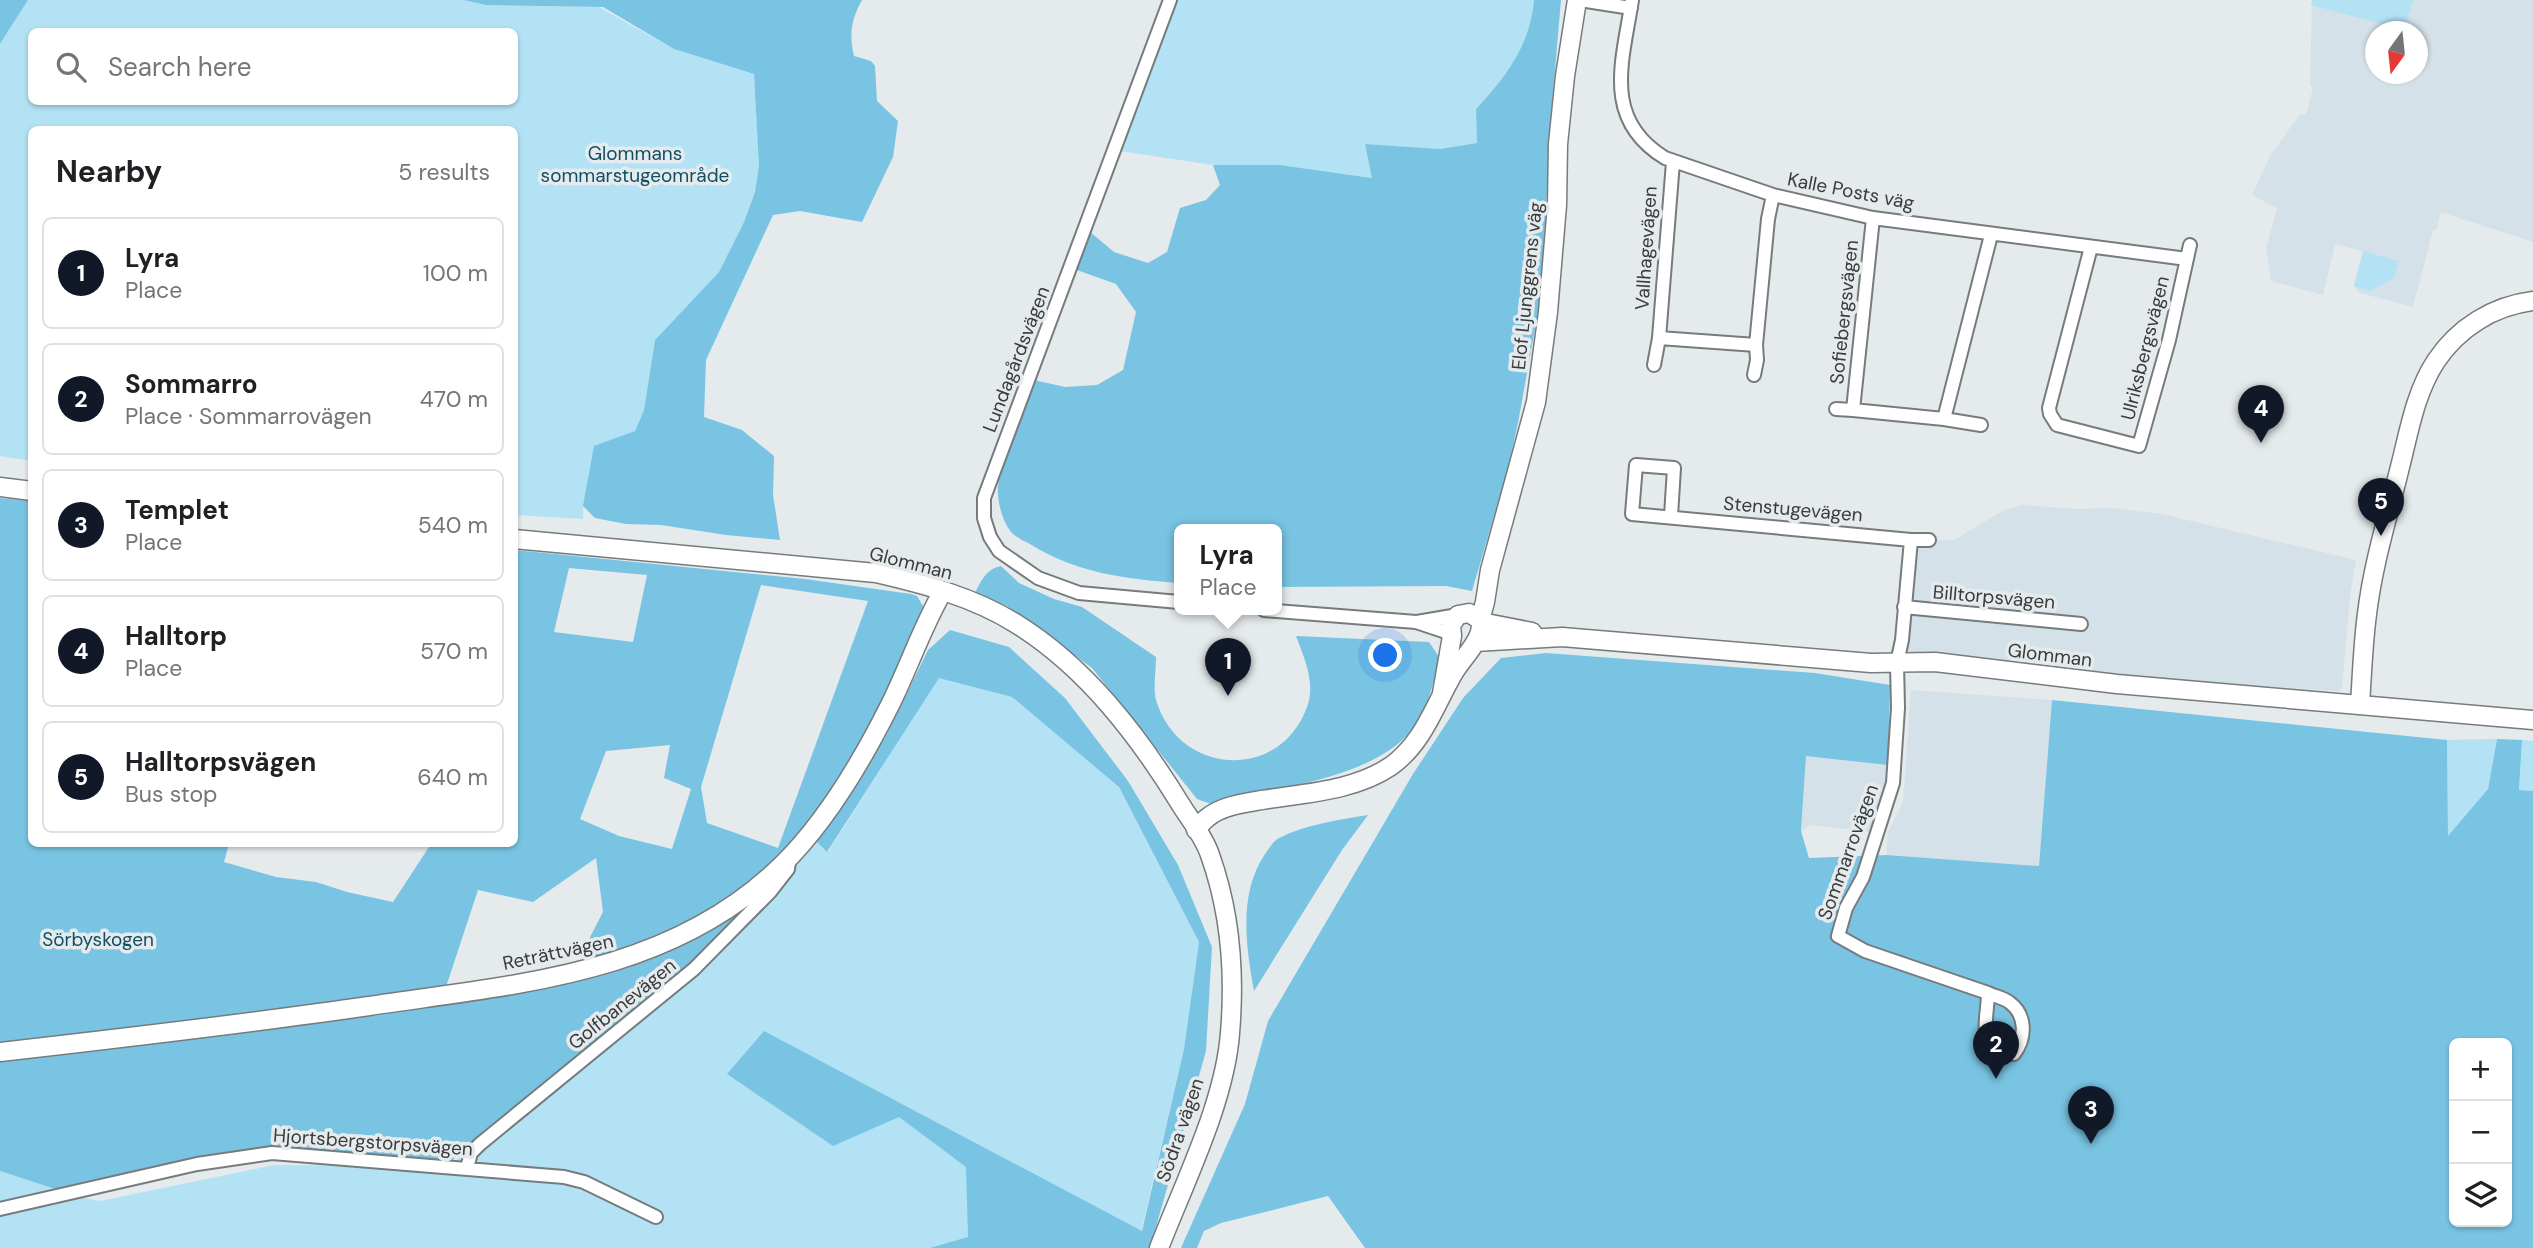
<!DOCTYPE html>
<meta charset="utf-8">
<style>
:root{--surface:#fff;--page:#f6f6f6;--text:#202124;--muted:#757577;--line:#e0e0e0;--accent:#111827}
body{margin:0;font-family:"DM Sans",sans-serif;background:var(--page);color:var(--text)}
.controls{position:absolute;right:21px;bottom:21px;display:grid;overflow:hidden;border-radius:10px;box-shadow:0 2px 5px #0004}
.controls button{width:63px;height:63px;display:grid;place-items:center;padding:0;border:0;border-bottom:2px solid var(--line);background:var(--surface);color:var(--text);font:35px sans-serif}
.compass{position:absolute;left:2365px;top:21px;width:63px;height:63px;border-radius:50%;background:var(--surface);box-shadow:0 2px 5px #0004;rotate:195deg}
.you{position:absolute;left:1386px;top:656px;width:24px;height:24px;margin:-18px;border:5px solid #fff;border-radius:50%;background:#1a73e8;box-shadow:0 0 0 10px #1a73e833}
.badge{display:grid;place-items:center;width:46px;height:46px;border-radius:50%;background:var(--accent);color:#fff;font-size:23px;font-weight:700}
.pin{position:absolute;translate:-50% -58px;filter:drop-shadow(0 2px 4px #0008)}
.pin::after{content:'';position:absolute;top:37px;width:24px;height:21px;background:inherit;clip-path:polygon(0 0,100% 0,50% 100%)}
.popup{position:absolute;left:1174px;top:524px;width:108px;height:91px;box-sizing:border-box;display:grid;place-content:center;border-radius:10px;background:var(--surface);filter:drop-shadow(0 2px 5px #0005);font-size:23px;white-space:nowrap;color:var(--muted)}
.popup b{font-size:26px;color:var(--text)}
.popup::after{content:'';position:absolute;left:50%;top:100%;margin-left:-14px;border:14px solid transparent;border-top-color:var(--surface)}
.list{margin:0;padding:0;list-style:none}
h2{display:flex;justify-content:space-between;align-items:center;height:91px;margin:0;padding:0 28px;font-size:30px}
h2 small{font-size:23px;font-weight:400;color:var(--muted)}
.list li{display:grid;grid-template-columns:46px 1fr auto;gap:21px;align-items:center;box-sizing:border-box;height:112px;margin:0 14px 14px;padding:0 14px;border:2px solid var(--line);border-radius:10px}
.list b{display:block;font-size:26px;white-space:nowrap}
.list p{margin:0;font-size:23px;white-space:nowrap;color:var(--muted)}
.list em{font-size:23px;font-style:normal;color:var(--muted)}
.icon{flex:none;width:38px;height:38px;fill:none;stroke:currentColor;stroke-width:2;stroke-linecap:round;stroke-linejoin:round}
.map{position:relative;flex:none;width:2533px;height:1248px;overflow:hidden}
.search{position:absolute;background:var(--surface);box-shadow:0 2px 5px #0004;left:28px;top:28px;width:490px;height:77px;display:flex;align-items:center;gap:18px;box-sizing:border-box;padding:0 24px;border-radius:10px;color:var(--muted);font-size:26px}
.panel{position:absolute;background:var(--surface);box-shadow:0 2px 5px #0004;left:28px;top:126px;width:490px;height:721px;border-radius:10px}
.map>svg:first-child{display:block}
.built{fill:#d4e1e8;fill-rule:evenodd}
.green{fill:#b4e2f5;fill-rule:evenodd}
.forest{fill:#79c4e3;fill-rule:evenodd}
.lines{fill:none;stroke-linecap:round;stroke-linejoin:round}
.street-casing{stroke:#767b7d;stroke-width:16}
.secondary-casing{stroke:#767b7d;stroke-width:21}
.street{stroke:#fff;stroke-width:12}
.secondary{stroke:#fff;stroke-width:18}
.labels{text-anchor:middle;dominant-baseline:central;stroke-width:7;stroke-linejoin:round;paint-order:stroke}
.park-label{font-size:19px;fill:#104f65;stroke:#e5eaed}
.street-label{font-size:19px;fill:#393b3c;stroke:#e5eaed}
</style>
<div class="map">
<svg width="2533" height="1248" viewBox="0 0 2533 1248">
<rect width="100%" height="100%" fill="#e5eaed"/>
<path class="built" d="M2312,0H2533V242L2441,212L2436,231L2433,230L2413,307L2360,293L2354,286L2363,251L2335,244L2323,295L2271,281L2266,249L2277,208L2252,195L2270,156L2300,114L2306,115L2313,88L2310,85ZM2376,32H2418V74H2376Z
M2022,505L2078,509L2112,508L2162,514L2356,560L2350,595L2342,688L2339,691L2141,679L1908,651L1914,540H1954L2004,510Z
M1911,690L2052,700L2039,866L1886,855L1888,832L1903,802Z
M1808,730L1888,765L1885,786L1871,832L1811,825L1801,831Z"/>
<path class="green" d="M28,0H463L486,5L599,7L674,49L754,74L759,166L755,192L744,222L719,272L655,340L644,410L635,431L583,506V519L515,515L514,130H32L31,461L0,456V44ZM32,32H514V102H32Z
M1177,0H1534C1530,45 1506,77 1476,109L1477,143L1440,149L1365,144L1373,178L1280,165H1213L1120,151Z
M2312,0H2413L2405,30L2311,5Z
M2363,251L2399,261L2394,278L2370,291L2354,286Z
M939,677L1012,697L1119,787L1199,942L1184,1049L1141,1232L1135,1248H0V1171L55,1189L67,1195L100,1201L274,1165L450,1166L502,1119L778,890L815,840L828,852Z
M2497,739L2488,789L2448,837L2447,740Z
M2522,740L2533,741V791L2519,790Z"/>
<path class="forest" d="M0,0H28L0,44Z
M463,0H862C851,20 849,34 854,56L871,61L875,66L877,101L898,121L893,157L862,222L800,211L773,215L706,360L704,417L742,430L774,456L773,495L780,540L726,535L661,525L626,524L595,518L583,506L594,446L635,431L644,410L655,340L719,272L744,222L755,192L759,166L754,74L674,49L603,7L486,5Z
M1534,0H1561L1552,104L1541,295L1518,423L1508,468L1472,591L1446,586L1277,587V530H1179V583C1125,579 1076,573 1030,544C1024,541 1016,537 1012,533C1002,522 997,500 998,487C1001,453 1022,412 1034,380L1065,387L1097,385L1123,370L1136,312L1116,284L1074,269L1089,231L1114,252L1148,263L1167,252L1180,208L1206,200L1220,185L1213,165H1280L1372,178L1365,144L1440,149L1477,143L1476,109C1506,77 1530,45 1534,0Z
M0,498L31,501L32,844H229L224,862L276,877L316,882L347,892L393,902L431,844H514L515,550L805,579L911,594L917,596L923,606L921,623L881,712L839,781L782,862L702,918L583,966L586,945L603,912L596,858L533,902L478,890L445,990L0,1050ZM569,568L647,575L633,642L554,632ZM761,585L868,601L778,848L707,823L701,787ZM670,745L664,778L691,789L672,849L619,836L580,819L606,751Z
M1001,566L1019,583L1054,599L1082,607L1156,657C1156,671 1153,688 1156,700C1179,777 1283,782 1308,704C1315,682 1304,657 1296,636L1429,642L1439,657C1435,676 1431,696 1422,714C1391,779 1274,787 1211,804L1197,799L1092,668L1007,606L975,593C981,581 986,569 1001,566Z
M950,630L1009,647L1065,698L1128,781L1178,865L1212,947L1206,1051L1150,1248H930L968,1237L966,1167L899,1117L833,1146L727,1074L764,1031L1142,1231L1184,1049L1199,942L1119,787L1012,697L939,678L827,852L815,840L885,738L928,650Z
M1546,653L1815,673L1890,685L1888,765L1806,756L1801,831L1809,858L1886,855L2039,866L2052,700L2447,740L2448,836L2488,789L2497,739L2522,740L2519,790L2533,791V1248H1365L1328,1196L1221,1223L1204,1231L1197,1248H1181L1245,1104L1268,1021L1413,774L1463,698L1501,658ZM2454,1043H2507V1222H2454Z
M1368,815L1342,850L1254,991C1246,946 1238,894 1265,854C1269,849 1273,841 1279,838C1306,824 1339,820 1368,815Z
M780,874L693,968L451,1161L330,1152L254,1151L55,1189L0,1171V1062C135,1047 270,1029 404,1010C493,997 585,988 668,952C711,933 745,904 780,874Z"/>
<g class="lines">
<defs>
<path id="street" d="M1170,0L984,498V518L990,537L999,551L1038,578L1079,593L1179,602
M1580,0L1631,8
M1632,0C1623,60 1601,119 1665,158L1773,195L1873,218L2187,259
M1673,162L1659,338L1756,345L1768,219L1773,195
M1873,218L1853,410L1944,419L1991,235
M2091,247L2049,408L2050,414L2057,425L2139,446L2169,340L2190,245
M1654,365L1659,338
M1754,375L1757,360L1756,345
M1836,409L1853,410
M1944,419L1981,425
M1671,516L1674,468L1636,465L1632,514L1911,540L1902,640L1897,663L1898,708L1893,783L1863,877L1846,908L1838,936L1865,951L1988,993C1988,1017 1974,1055 2014,1054C2026,1038 2027,1015 2009,1002C2004,998 1994,996 1988,993
M1911,540H1929
M1904,607L2081,624
M1264,610L1416,622L1452,634
M1417,622L1458,615
M467,1168L471,1153L480,1144L694,969L770,892L788,869L789,862
M0,1209L197,1164L272,1153L564,1177L584,1182L656,1217"/>
<path id="secondary" d="M0,487L32,491
M514,539L876,573C924,584 973,597 1015,623C1086,667 1138,735 1181,805C1191,821 1204,837 1210,855C1230,911 1235,974 1230,1033C1225,1102 1184,1183 1159,1248
M1480,620L1485,602L1490,570L1536,402L1548,312L1557,205L1558,144L1565,76L1577,0
M1481,622L1532,632
M1476,642L1562,637L1871,663L1935,662L2117,684L2533,720
M2360,705C2362,674 2363,644 2367,614C2373,564 2388,516 2400,467C2409,432 2415,393 2436,361C2458,328 2493,306 2533,301
M1196,830C1199,826 1203,821 1207,818C1221,806 1244,803 1262,800C1305,793 1354,791 1391,766C1423,743 1434,707 1453,674C1462,658 1486,637 1480,620L1469,613L1458,615L1451,625L1452,636L1442,693
M0,1052C123,1038 246,1024 369,1006C516,984 670,975 782,865C826,822 863,759 890,705C909,667 922,627 943,591"/>
</defs>
<use href="#street" class="street-casing"/>
<use href="#secondary" class="secondary-casing"/>
<use href="#street" class="street"/>
<use href="#secondary" class="secondary"/>
</g>
<g class="labels">
<g class="park-label">
<text x="635" y="153">Glommans<tspan x="635" dy="22">sommarstugeområde</tspan></text>
<text x="98" y="939">Sörbyskogen</text>
</g>
<g class="street-label">
<text transform="translate(1851 191) rotate(11)">Kalle Posts väg</text>
<text transform="translate(1646 248) rotate(-86)">Vallhagevägen</text>
<text transform="translate(1527 286) rotate(-84)">Elof Ljunggrens väg</text>
<text transform="translate(1844 312) rotate(-84)">Sofiebergsvägen</text>
<text transform="translate(2145 348) rotate(-76)">Ulriksbergsvägen</text>
<text transform="translate(1016 359) rotate(-69)">Lundagårdsvägen</text>
<text transform="translate(1793 509) rotate(5)">Stenstugevägen</text>
<text transform="translate(911 563) rotate(14)">Glomman</text>
<text transform="translate(1994 597) rotate(5)">Billtorpsvägen</text>
<text transform="translate(2050 655) rotate(7)">Glomman</text>
<text transform="translate(1848 852) rotate(-70)">Sommarrovägen</text>
<text transform="translate(558 952) rotate(-12)">Reträttvägen</text>
<text transform="translate(622 1004) rotate(-39)">Golfbanevägen</text>
<text transform="translate(1180 1130) rotate(-71)">Södra vägen</text>
<text transform="translate(373 1142) rotate(4)">Hjortsbergstorpsvägen</text>
</g>
</g>
</svg>
<div class="controls">
<button>+</button>
<button>−</button>
<button><svg class="icon" aria-label="layers" viewBox="0 0 24 24"><path d="M12 4l9 5-9 5-9-5zM3 14l9 5 9-5"/></svg></button>
</div>
<svg class="compass" viewBox="-18 -18 36 36"><path d="M0-13l5 13h-10z" fill="#e53935"/><path d="M0 13l5-13h-10z" fill="#757577"/></svg>
<div class="you"></div>
<div class="pin badge" style="left:1228px;top:696px">1</div>
<div class="popup"><b>Lyra</b>Place</div>
<div class="pin badge" style="left:1996px;top:1079px">2</div>
<div class="pin badge" style="left:2091px;top:1144px">3</div>
<div class="pin badge" style="left:2261px;top:443px">4</div>
<div class="pin badge" style="left:2381px;top:536px">5</div>
<div class="search"><svg class="icon" aria-label="search" viewBox="0 0 24 24"><circle cx="10" cy="10" r="6"/><path d="M15 15l6 6"/></svg>Search here</div>
<section class="panel">
<h2>Nearby<small>5 results</small></h2>
<ul class="list">
<li><span class="badge">1</span><div><b>Lyra</b><p>Place</p></div><em>100 m</em></li>
<li><span class="badge">2</span><div><b>Sommarro</b><p>Place · Sommarrovägen</p></div><em>470 m</em></li>
<li><span class="badge">3</span><div><b>Templet</b><p>Place</p></div><em>540 m</em></li>
<li><span class="badge">4</span><div><b>Halltorp</b><p>Place</p></div><em>570 m</em></li>
<li><span class="badge">5</span><div><b>Halltorpsvägen</b><p>Bus stop</p></div><em>640 m</em></li>
</ul>
</section>
</div>
